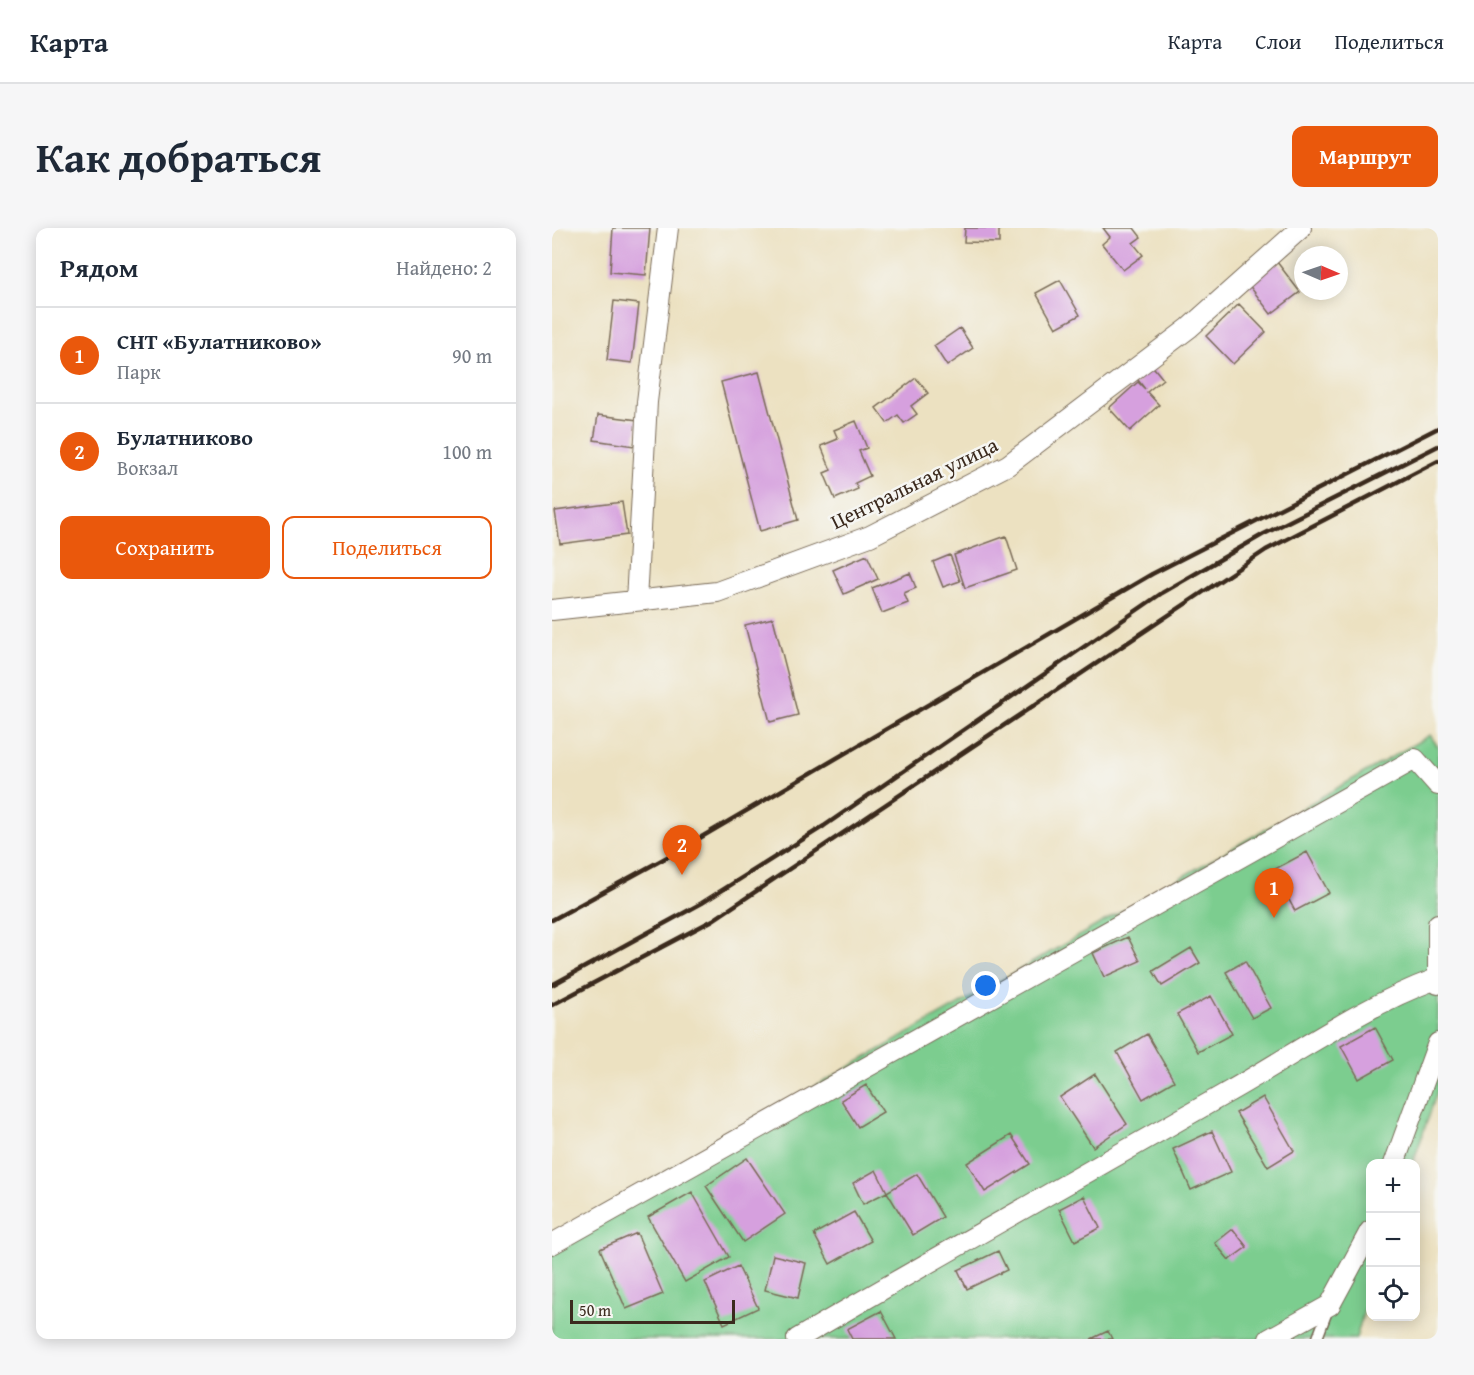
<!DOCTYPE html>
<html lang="ru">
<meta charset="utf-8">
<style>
:root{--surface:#fff;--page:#f6f6f7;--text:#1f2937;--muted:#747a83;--line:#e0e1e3;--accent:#ea580c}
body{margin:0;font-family:"Gentium Book Plus",serif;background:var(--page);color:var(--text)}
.controls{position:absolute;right:18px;bottom:18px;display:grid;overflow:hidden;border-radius:12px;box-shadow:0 3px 15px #0003}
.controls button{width:54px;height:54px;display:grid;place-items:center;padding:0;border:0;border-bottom:2px solid var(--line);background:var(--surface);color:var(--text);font:30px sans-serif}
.compass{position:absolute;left:742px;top:18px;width:54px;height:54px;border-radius:50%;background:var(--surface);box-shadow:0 3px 15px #0003;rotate:92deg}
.scale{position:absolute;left:18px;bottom:15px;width:165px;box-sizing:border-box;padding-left:6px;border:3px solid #3b2a1e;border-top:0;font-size:16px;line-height:21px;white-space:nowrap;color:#3b2a1e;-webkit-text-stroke:4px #f6f6f2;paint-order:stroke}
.you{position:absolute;left:434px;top:758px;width:21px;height:21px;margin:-15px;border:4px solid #fff;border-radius:50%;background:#1a73e8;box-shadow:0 0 0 9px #1a73e833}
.badge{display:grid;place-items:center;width:39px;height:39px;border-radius:50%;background:var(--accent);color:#fff;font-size:20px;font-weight:700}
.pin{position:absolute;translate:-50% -50px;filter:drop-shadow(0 2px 3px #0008)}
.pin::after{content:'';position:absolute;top:32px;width:21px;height:18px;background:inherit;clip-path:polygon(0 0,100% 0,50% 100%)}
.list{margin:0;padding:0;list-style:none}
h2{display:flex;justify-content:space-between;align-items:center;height:78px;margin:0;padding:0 24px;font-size:26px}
h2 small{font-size:20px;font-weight:400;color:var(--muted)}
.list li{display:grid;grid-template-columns:39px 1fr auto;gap:18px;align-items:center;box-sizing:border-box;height:96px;padding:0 24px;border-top:2px solid var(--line)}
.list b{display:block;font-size:22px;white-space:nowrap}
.list p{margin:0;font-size:20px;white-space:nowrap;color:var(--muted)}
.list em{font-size:20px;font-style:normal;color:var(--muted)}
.actions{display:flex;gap:12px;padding:18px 24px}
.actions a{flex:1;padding:14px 0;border:2px solid var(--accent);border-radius:12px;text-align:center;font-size:21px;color:var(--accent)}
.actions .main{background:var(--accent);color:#fff}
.icon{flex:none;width:33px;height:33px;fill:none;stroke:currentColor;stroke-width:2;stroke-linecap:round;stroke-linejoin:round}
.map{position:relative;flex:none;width:886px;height:1111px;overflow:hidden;border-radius:12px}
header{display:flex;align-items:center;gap:36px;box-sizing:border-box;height:84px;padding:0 30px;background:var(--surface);border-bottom:2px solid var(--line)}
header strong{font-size:28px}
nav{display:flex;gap:33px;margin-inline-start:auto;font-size:21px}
.intro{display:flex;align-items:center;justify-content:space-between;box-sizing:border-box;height:144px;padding:0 36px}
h1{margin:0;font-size:42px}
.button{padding:15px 27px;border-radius:12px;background:var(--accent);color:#fff;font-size:21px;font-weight:700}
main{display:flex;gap:36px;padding:0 36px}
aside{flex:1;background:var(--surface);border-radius:12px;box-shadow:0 3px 15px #0003}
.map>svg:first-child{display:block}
.garden{fill:#7bcd8f;stroke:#5b7c56;stroke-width:1.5}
.building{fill:#d6a0de}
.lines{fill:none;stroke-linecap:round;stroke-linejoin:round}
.lane-casing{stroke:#796a57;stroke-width:12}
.street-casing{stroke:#796a57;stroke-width:22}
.lane{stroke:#fff;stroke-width:9}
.street{stroke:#fff;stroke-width:20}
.rail{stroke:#3b2a1e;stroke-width:4.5}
.labels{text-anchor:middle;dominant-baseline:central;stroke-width:5;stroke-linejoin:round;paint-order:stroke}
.street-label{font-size:21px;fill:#3b2a1e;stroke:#f6f6f2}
</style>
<header>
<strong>Карта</strong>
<nav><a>Карта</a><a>Слои</a><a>Поделиться</a></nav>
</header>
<div class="intro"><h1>Как добраться</h1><a class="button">Маршрут</a></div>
<main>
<aside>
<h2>Рядом<small>Найдено: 2</small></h2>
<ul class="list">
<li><span class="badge">1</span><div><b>СНТ «Булатниково»</b><p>Парк</p></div><em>90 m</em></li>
<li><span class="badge">2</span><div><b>Булатниково</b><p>Вокзал</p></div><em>100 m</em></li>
</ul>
<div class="actions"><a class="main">Сохранить</a><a>Поделиться</a></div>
</aside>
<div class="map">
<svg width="886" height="1111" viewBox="0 0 886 1111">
<rect width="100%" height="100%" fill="#f6f6f2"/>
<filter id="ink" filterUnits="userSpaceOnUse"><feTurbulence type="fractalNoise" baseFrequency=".0167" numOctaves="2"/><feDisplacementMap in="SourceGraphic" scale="12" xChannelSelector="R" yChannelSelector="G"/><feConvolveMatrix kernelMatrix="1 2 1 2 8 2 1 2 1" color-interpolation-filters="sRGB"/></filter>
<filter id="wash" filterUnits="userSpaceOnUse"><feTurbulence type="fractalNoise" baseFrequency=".008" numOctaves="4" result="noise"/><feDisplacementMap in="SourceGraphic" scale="24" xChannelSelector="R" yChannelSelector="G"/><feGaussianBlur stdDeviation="1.35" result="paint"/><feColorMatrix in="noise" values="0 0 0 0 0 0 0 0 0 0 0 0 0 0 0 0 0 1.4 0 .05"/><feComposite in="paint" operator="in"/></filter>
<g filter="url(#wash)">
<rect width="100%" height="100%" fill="#ece1c1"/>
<path class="garden" d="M878,507L886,519V861L861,935L818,936V1061L804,1111H0V1009Z"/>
<g id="blocks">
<path class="building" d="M61,0H98L94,47L58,44Z
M413,0H447V15L412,14Z
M551,0H582L589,9L581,15L591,27L571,42L550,16L558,9Z
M725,34L748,64L719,86L696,56Z
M508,52L528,87L504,100L484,65Z
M62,73L87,76L80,135L55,132Z
M687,76L714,104L681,136L654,108Z
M408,100L421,120L395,138L382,118Z
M598,135L611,151L595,164L607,177L578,203L557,180L586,154L593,161L582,147Z
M207,144L246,292L208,303L169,154Z
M364,150L376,165L359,178L365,186L352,195L346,187L335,195L324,180Z
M46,187L86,192L82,218L42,212Z
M304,193L315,220L307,223L318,248L303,255L306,261L283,271L272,245L279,242L269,218L286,211L282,202Z
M70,274L75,307L8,316L3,283Z
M454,308L465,342L413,360L402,327Z
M315,327L326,351L292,366L281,342Z
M398,327L408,353L391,359L381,334Z
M358,345L364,360L352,365L356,375L330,385L320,360Z
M221,390L246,487L218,494L193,397Z
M755,624L777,665L743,683L721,642Z
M576,709L588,733L552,749L541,725Z
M639,720L648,735L610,758L601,743Z
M693,733L719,780L700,790L674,744Z
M659,768L680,806L646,824L625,786Z
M823,799L841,832L807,851L789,818Z
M595,806L622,853L591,871L565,824Z
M543,846L575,896L541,919L508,869Z
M314,857L331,884L306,899L289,872Z
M711,869L742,923L716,939L684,885Z
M660,903L679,944L639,962L621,921Z
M459,907L478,936L433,964L415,935Z
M195,930L233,986L191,1014L154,958Z
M324,942L335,964L365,946L391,989L361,1007L335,964L311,976L301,955Z
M140,964L177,1029L133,1054L96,989Z
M532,968L548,1000L523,1013L507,981Z
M302,984L319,1013L278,1036L262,1006Z
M681,1001L695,1019L677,1032L663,1015Z
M85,1005L111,1066L74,1081L48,1021Z
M446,1023L455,1042L415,1061L406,1042Z
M221,1027L254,1035L246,1070L213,1062Z
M186,1038L206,1080L172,1096L153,1054Z
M329,1083L344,1111H300L295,1101Z
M556,1103L560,1111H539Z"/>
</g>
</g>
<g filter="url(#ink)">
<use href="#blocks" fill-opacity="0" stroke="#796a57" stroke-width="1.5"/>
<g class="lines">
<defs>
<path id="lane" d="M765,1111L776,1082"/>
<path id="street" d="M84,373L95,174L116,0
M0,382L165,364L318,308L456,237L637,100L749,0
M886,696V756
M842,936L886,815
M0,1016L863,531L886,557
M245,1111C388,1027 533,946 678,863C745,825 811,778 884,751
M717,1111L778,1077L818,1003"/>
</defs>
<use href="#lane" class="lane-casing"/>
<use href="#street" class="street-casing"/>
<use href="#lane" class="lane"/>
<use href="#street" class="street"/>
<path class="rail" d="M0,692L117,628L600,346L886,200
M0,757L150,675L272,598L610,365L712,306L886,218
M0,777L161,692L714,322L886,233"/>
</g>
</g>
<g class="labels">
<g class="street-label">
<text transform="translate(362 255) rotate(-26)">Центральная улица</text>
</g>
</g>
</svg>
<div class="controls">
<button>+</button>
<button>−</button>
<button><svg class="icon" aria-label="locate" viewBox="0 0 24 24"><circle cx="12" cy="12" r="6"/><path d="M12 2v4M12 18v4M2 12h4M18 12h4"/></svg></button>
</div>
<svg class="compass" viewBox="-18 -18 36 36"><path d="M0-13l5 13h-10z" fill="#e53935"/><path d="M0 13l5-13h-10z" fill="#747a83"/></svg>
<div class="scale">50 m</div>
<div class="you"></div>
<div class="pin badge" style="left:722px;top:690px">1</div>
<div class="pin badge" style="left:130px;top:647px">2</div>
</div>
</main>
